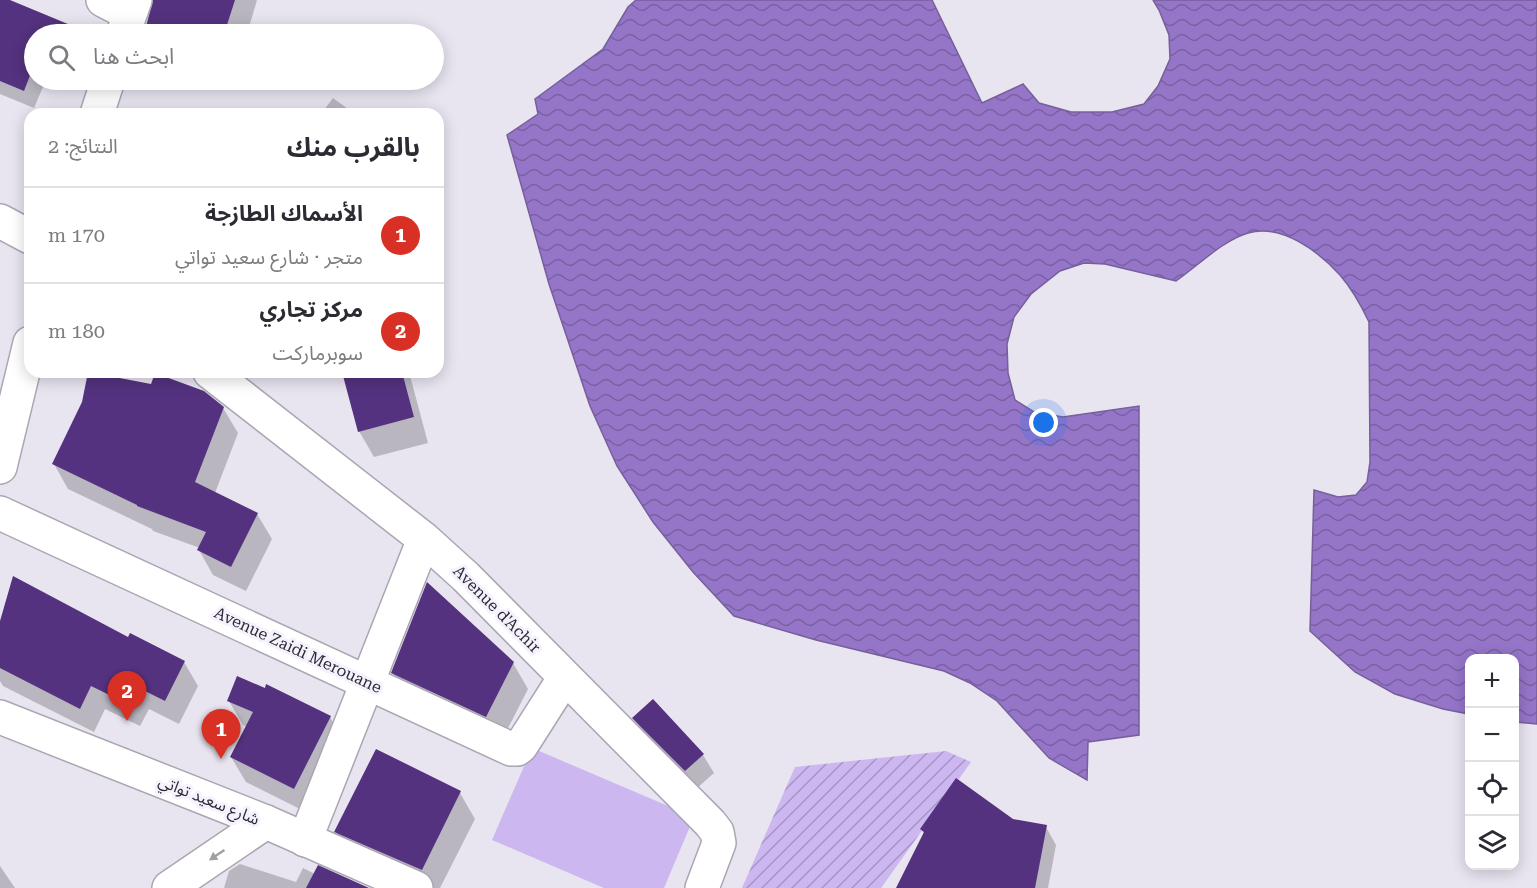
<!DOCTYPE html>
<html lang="ar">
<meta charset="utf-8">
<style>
:root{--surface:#fff;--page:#f2f2f3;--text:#2b2b33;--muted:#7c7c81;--line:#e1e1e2;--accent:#d93025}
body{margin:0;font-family:"Roboto Serif","Noto Sans Arabic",serif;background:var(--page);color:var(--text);direction:rtl}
.controls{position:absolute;right:18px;bottom:18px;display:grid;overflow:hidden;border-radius:12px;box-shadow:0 3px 15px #0003}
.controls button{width:54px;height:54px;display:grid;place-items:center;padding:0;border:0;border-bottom:2px solid var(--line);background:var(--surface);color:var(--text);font:30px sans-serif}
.you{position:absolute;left:1044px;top:423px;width:21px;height:21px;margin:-15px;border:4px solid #fff;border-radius:50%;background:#1a73e8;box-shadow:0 0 0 9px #1a73e833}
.badge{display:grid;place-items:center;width:39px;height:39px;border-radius:50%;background:var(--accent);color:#fff;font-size:20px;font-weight:700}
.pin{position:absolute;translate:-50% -50px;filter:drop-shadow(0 2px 3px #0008)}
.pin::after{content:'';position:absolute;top:32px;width:21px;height:18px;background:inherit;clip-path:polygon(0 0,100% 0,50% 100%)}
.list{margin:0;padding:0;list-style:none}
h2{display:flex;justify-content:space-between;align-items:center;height:78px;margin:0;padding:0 24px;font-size:26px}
h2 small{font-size:20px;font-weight:400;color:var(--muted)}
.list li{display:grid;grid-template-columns:39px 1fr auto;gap:18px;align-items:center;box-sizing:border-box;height:96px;padding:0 24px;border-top:2px solid var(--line)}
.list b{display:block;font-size:22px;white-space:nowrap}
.list p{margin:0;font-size:20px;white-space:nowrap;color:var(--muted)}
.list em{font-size:20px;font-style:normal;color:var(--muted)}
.icon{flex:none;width:33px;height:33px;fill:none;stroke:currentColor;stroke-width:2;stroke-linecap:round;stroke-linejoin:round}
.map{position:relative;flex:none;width:1537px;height:888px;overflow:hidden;direction:ltr}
.search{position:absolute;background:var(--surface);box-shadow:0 3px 15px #0003;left:24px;top:24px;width:420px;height:66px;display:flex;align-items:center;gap:15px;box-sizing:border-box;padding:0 21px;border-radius:33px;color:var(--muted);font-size:22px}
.panel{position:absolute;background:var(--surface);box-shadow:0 3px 15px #0003;left:24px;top:108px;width:420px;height:270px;border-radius:18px;direction:rtl}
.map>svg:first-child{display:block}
.green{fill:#ccb7f1}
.garden{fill:url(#garden-furrows)}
.water{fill:url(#water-waves);stroke:#765f9a;stroke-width:1.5}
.shadow{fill:#0003}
.building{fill:#54327f}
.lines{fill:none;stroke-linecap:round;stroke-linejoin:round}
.minor-casing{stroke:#aaa6b2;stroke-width:36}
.tertiary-casing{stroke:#aaa6b2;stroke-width:36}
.primary-casing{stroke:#aaa6b2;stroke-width:36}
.minor{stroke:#fff;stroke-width:33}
.tertiary{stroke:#fff;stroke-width:33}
.primary{stroke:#fff;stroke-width:33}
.oneway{fill:#a0a0a2}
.labels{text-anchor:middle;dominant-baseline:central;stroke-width:6;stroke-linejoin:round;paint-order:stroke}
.street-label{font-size:16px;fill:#2d2b30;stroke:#f5f1fe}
</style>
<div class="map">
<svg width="1537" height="888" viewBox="0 0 1537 888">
<defs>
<pattern id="garden-furrows" width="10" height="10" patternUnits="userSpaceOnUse" patternTransform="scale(1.5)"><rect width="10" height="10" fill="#ccb7f1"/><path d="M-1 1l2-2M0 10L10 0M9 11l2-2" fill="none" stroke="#a695c4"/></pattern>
<pattern id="water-waves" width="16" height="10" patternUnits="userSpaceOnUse" patternTransform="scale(1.5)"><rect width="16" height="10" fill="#9575c8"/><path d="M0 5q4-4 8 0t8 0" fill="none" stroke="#7a60a3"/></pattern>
</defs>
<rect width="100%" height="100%" fill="#e8e4f0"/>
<path class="green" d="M532,748L694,817L664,888H604L492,840Z"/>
<path class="garden" d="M946,751L971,762L881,888H742L795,767Z"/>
<path class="water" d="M636,0H932L982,103L1023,84L1039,103L1071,112H1112L1144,104L1158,86L1170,59L1169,35L1159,10L1153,0H1537V724L1515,722L1514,658H1470L1469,714L1443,709L1395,694L1355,672L1310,631L1314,490L1338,497L1356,495L1367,482L1370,462L1369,322C1361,305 1352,289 1340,275C1319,252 1282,223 1248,233C1225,239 1196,267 1176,281L1105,264L1084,263L1060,271L1031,294L1014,317L1007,344L1008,373L1015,400L1034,412L1063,417L1139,406V735L1088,742L1087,780L1049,758L997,701L970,683L944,671L816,640L734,616L693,572L653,522L617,466L590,406L549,284L507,135L538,114L535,99L603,49L628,7Z"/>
<path class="shadow" d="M0,0H6L53,19L62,34H34V80H46L34,108L0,94Z
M155,0H257L247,34H146Z
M182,80H208L206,89Z
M333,98L355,114H321Z
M344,372H409L428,443L374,457L359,431Z
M223,408L238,433L215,493L257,514L272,539L246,591L213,575L199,550L200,548L153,531L152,529L68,489L54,464Z
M0,626L184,662L198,686L179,724L149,709L140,726L105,709L94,732L3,686L0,681Z
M513,663L528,689L501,742L408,699L393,673Z
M229,701L330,717L344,742L308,813L246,782L231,757L247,727L243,725Z
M653,701L703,755L714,773L696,789L645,736L634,718Z
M376,751L460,793L475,819L440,888H420L351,858L336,832Z
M1012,821L1046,827L1056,845L1048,888H897L924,834L922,830Z
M240,864L296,882L303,868L315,874L366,888H224L229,871Z
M0,866L15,888H0Z"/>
<path class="building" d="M0,0H10L92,34H34V65L24,91L0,81Z
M153,0H235L224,34L197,29L196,34H144Z
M88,372L151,384L155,373L204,391L224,407L195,482L258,513L231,567L197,550L206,532L137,506V505L52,464L82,402Z
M342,372H402L414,417L358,432Z
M13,576L128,637L130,633L185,661L165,701L135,686L126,703L91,686L80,709L0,668V621Z
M427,582L514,662L486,717L391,673Z
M237,676L265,688L266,684L331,716L294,789L230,757L253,712L227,701Z
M653,699L704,754L685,771L632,718Z
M376,749L461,791L422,870L334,832Z
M956,778L1013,819L1047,825L1035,888H896L924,832L920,829Z
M318,865L369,888H306Z"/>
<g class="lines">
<defs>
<path id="minor" d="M103,0L130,14
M123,34L135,0
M97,114L108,80
M0,221L30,237
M210,372L424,539L466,577L710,823L717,832L719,843L702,888
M0,467L30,343
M0,513L511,749H517L521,746L565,677
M305,840L424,539"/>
<path id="tertiary" d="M169,888L266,822"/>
<path id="primary" d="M0,717L266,822L416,888"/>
</defs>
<use href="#minor" class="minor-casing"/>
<use href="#tertiary" class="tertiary-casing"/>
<use href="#primary" class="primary-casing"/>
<use href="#minor" class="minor"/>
<use href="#tertiary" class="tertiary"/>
<use href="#primary" class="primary"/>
</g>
<defs><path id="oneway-solid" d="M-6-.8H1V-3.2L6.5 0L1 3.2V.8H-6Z" transform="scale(1.5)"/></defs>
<use class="oneway" href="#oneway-solid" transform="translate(217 855) rotate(146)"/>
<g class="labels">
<g class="street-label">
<text transform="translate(497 609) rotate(45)">Avenue d'Achir</text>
<text transform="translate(298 650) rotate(25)">Avenue Zaidi Merouane</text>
<text transform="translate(209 800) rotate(22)">شارع سعيد تواتي</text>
</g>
</g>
</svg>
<div class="controls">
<button>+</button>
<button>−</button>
<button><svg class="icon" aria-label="locate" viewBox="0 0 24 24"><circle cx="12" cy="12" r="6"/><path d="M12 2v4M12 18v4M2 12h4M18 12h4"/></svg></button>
<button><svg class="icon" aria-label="layers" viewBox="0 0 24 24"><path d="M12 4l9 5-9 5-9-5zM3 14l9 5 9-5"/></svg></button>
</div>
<div class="you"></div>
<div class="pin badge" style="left:221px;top:759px">1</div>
<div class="pin badge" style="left:127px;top:721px">2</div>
<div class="search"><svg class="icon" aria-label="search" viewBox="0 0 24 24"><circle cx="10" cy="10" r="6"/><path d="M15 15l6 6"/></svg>ابحث هنا</div>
<section class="panel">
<h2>بالقرب منك<small>النتائج: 2</small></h2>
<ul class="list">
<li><span class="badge">1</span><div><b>الأسماك الطازجة</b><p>متجر · شارع سعيد تواتي</p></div><em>170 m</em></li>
<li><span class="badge">2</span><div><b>مركز تجاري</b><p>سوبرماركت</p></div><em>180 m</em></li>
</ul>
</section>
</div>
